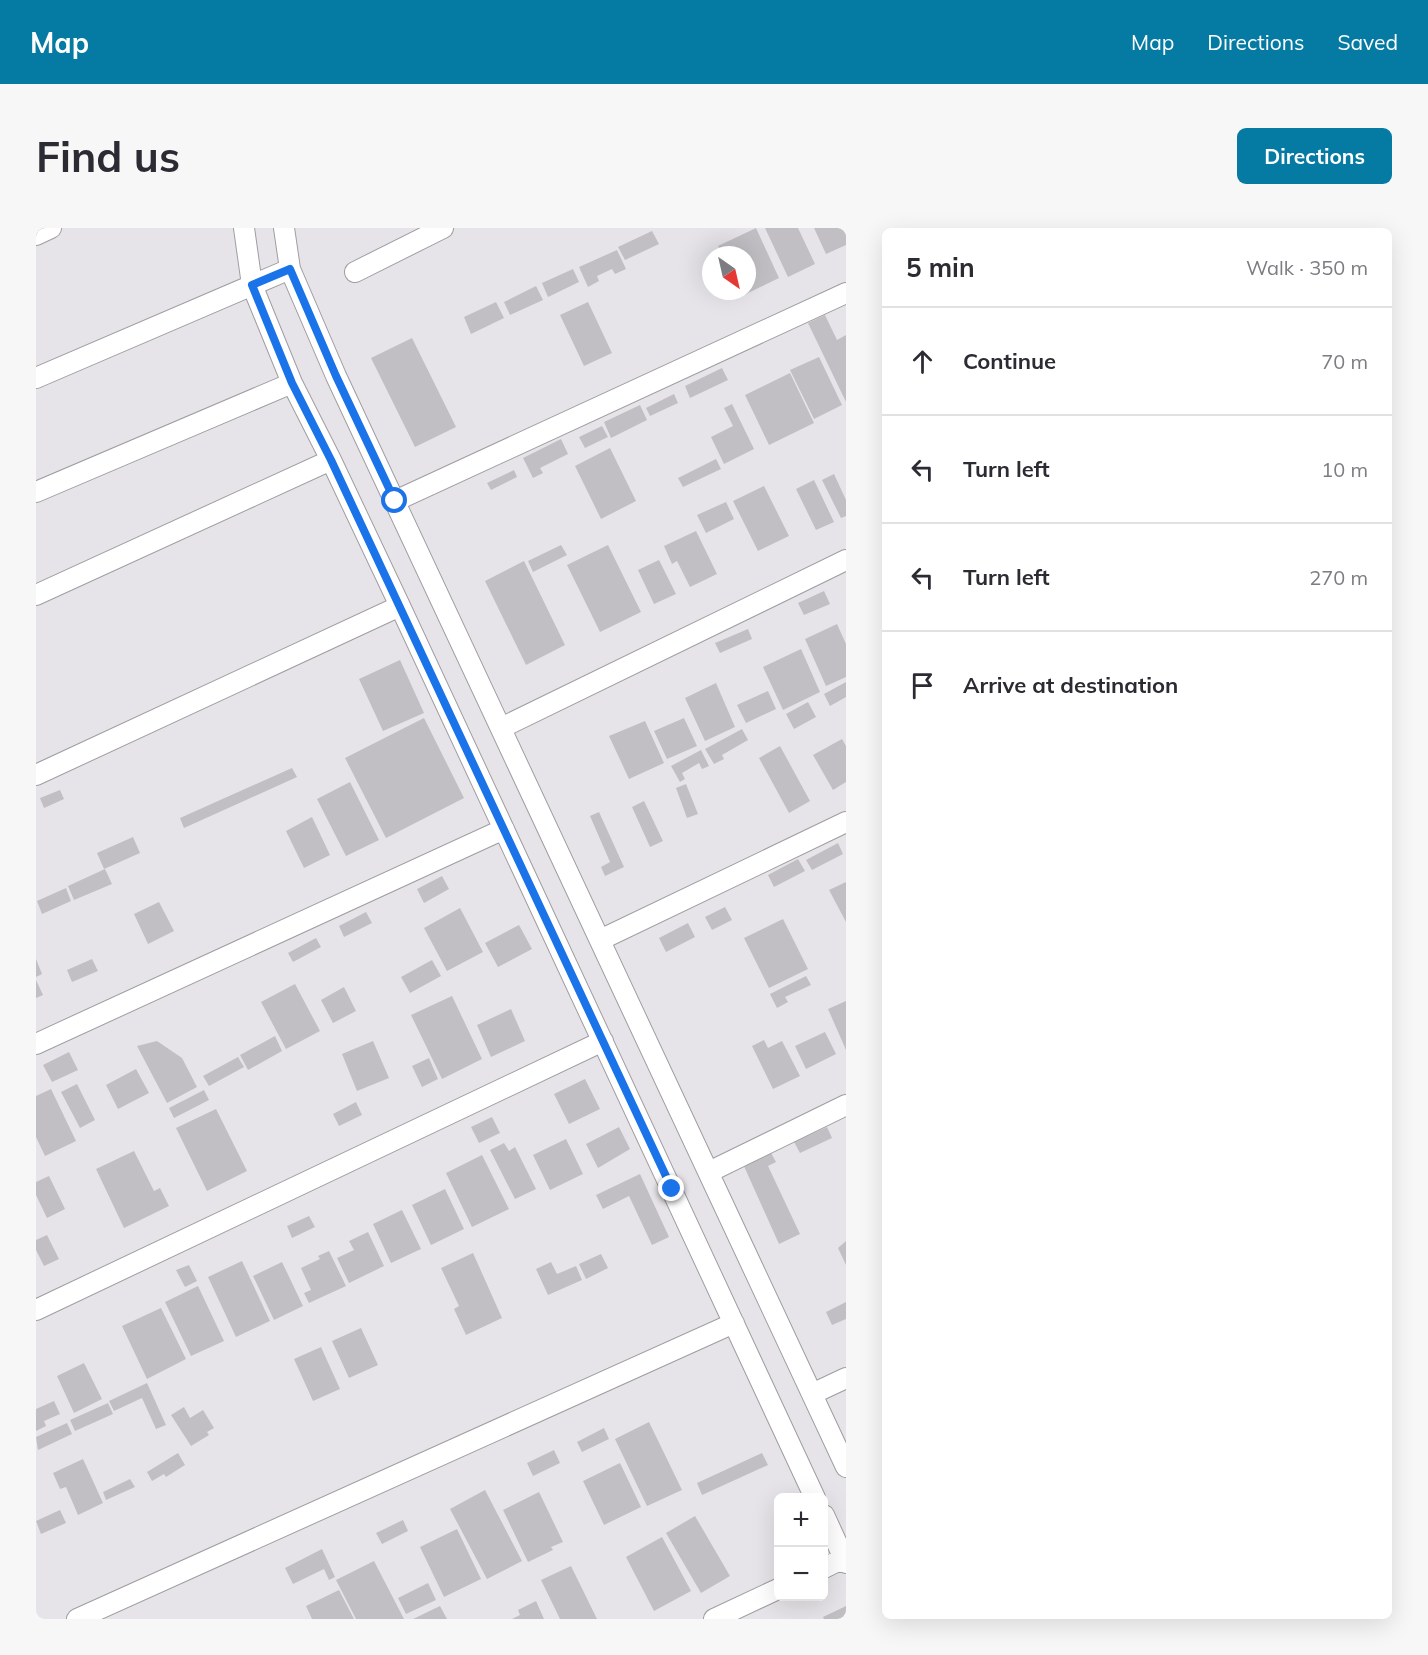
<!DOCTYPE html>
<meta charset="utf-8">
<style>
:root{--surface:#fff;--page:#f7f7f7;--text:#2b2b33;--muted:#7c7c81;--line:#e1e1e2;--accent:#057ba3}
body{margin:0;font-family:Mulish,sans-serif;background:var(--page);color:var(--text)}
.controls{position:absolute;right:18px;bottom:18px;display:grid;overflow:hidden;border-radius:9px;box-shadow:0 6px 24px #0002}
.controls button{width:54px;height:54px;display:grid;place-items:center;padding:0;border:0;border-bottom:2px solid var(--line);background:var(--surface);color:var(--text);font:30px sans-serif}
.compass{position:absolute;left:666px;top:18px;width:54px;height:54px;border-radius:50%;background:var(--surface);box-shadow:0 6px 24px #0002;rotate:146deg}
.stop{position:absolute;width:18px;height:18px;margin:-14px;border:4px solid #1a73e8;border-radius:50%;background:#fff}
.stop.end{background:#1a73e8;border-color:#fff;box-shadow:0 2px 6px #0008}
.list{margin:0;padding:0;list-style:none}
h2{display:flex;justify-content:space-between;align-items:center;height:78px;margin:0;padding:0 24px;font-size:26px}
h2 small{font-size:20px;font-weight:400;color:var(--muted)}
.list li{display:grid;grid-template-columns:39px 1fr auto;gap:18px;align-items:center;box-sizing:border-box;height:108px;padding:0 24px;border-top:2px solid var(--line)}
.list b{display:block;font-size:22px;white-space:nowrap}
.list em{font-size:20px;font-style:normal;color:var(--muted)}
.icon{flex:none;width:33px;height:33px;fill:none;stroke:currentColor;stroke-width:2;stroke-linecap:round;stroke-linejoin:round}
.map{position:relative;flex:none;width:810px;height:1391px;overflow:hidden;border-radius:9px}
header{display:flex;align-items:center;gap:36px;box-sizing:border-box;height:84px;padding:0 30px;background:var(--accent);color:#fff}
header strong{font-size:28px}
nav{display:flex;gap:33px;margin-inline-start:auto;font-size:21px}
.intro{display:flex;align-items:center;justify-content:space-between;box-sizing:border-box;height:144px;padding:0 36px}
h1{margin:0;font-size:42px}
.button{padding:15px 27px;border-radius:9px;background:var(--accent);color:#fff;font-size:21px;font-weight:700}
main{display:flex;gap:36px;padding:0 36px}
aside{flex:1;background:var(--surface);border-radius:9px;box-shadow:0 6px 24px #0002}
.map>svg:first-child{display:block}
.building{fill:#c1bfc4}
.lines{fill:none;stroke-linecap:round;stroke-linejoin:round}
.street-casing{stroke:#9f9da1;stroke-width:22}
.street{stroke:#fff;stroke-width:20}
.route{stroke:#1a73e8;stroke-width:8}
</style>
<header>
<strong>Map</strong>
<nav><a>Map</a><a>Directions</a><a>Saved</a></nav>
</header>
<div class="intro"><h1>Find us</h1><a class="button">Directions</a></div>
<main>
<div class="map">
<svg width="810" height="1391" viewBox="0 0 810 1391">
<rect width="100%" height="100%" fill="#e6e4e8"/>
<path class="building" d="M720,0L743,50L706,68L704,63H711V27H687L682,18Z
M729,0H762L779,36L752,49Z
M778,0H810V17L790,26Z
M616,3L623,16L589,32L582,19Z
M581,22L590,41L579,46L576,41L561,48L563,53L552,59L543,39Z
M537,41L543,54L512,69L506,55Z
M500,58L507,72L474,87L468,74Z
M460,74L468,90L435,106L428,89Z
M552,74L576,125L548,138L524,87Z
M789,87L801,112L810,107V174L772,95Z
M376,110L420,199L379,219L335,130Z
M783,129L806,177L778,191L754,142Z
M686,140L692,152L654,170L649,158Z
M754,145L778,195L733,217L709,167Z
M638,166L642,175L614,188L610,180Z
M696,176L718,221L688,236L675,209L697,198L688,180Z
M604,177L611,192L575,210L568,194Z
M566,198L572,209L549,220L543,209Z
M525,211L532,226L504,240L507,245L497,250L487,230Z
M574,220L600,273L565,291L539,238Z
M680,231L685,241L647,259L642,250Z
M478,242L481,249L455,262L451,255Z
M798,246L810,272V288L805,290L786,252Z
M778,252L798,294L780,302L760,261Z
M728,258L753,308L722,323L697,273Z
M690,274L698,291L670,305L661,287Z
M660,303L681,346L654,359L641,333L636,336L628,318Z
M525,317L531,327L497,344L492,333Z
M572,317L605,384L564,404L531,337Z
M623,332L640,366L618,376L602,342Z
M488,333L529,417L490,437L449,353Z
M788,363L794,376L768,387L762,375Z
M801,396L810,416V449L790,458L769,411Z
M712,401L716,411L684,425L679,415Z
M765,421L784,464L747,482L727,439Z
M364,432L388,485L347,503L323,451Z
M810,454V469L794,478L788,466Z
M680,455L699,499L669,513L649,470Z
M732,463L740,481L710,495L701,477Z
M772,474L780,489L758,501L750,486Z
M388,490L428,570L350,610L309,530Z
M648,490L661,518L631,531L618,503Z
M609,493L628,535L593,551L573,508Z
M706,501L712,512L686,527L688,531L678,536L669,521Z
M806,511L810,518V554L797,562L777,527Z
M744,518L774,573L753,585L723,530Z
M665,522L673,538L666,541L663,535L646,545L649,551L644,554L635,538Z
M256,540L261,549L148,600L144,590Z
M314,554L343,612L310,628L281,571Z
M650,556L662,586L651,590L640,560Z
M24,562L28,571L8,580L4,570Z
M608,573L627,613L614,619L596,579Z
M563,584L588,639L569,648L565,639L574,634L554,588Z
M276,589L294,627L268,640L250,603Z
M97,609L104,625L68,641L61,625Z
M802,615L807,626L776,642L770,632Z
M762,631L769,643L738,659L732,647Z
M69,641L76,656L38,672L32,658Z
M406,648L413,661L388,675L381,661Z
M810,654V694L793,662Z
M30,660L35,673L6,686L1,673Z
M123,674L138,703L112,716L98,686Z
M689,679L696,692L676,702L669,689Z
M424,680L447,724L411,743L388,700Z
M330,684L336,695L308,709L303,698Z
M747,691L772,741L733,760L708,710Z
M652,695L659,709L630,724L623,710Z
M483,697L496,721L462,739L449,715Z
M280,710L285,719L257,734L252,725Z
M0,731L6,746L0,749Z
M56,731L62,743L36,754L31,742Z
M396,732L405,748L374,765L365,749Z
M770,748L775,757L749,769L752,774L741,780L734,766Z
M0,752L7,767L0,770Z
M259,756L284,803L250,821L225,774Z
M308,759L320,783L297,795L285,772Z
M416,768L446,831L406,851L375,787Z
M810,773V822L792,781Z
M475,781L489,813L455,829L441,797Z
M789,804L800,826L770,841L759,818Z
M239,808L246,823L212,842L204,827Z
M728,812L732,820L746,813L764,848L737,861L716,818Z
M121,813L146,830L161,859L131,875L101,818Z
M337,813L353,850L321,863L306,826Z
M33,824L42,842L16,854L7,837Z
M202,829L208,839L173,858L167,848Z
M393,830L402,851L386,859L376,838Z
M100,841L113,865L82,881L70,857Z
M549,851L564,881L533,896L518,866Z
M41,856L59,892L44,900L25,864Z
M15,861L40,913L9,928L0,909V868Z
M168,862L173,872L138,890L133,880Z
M320,874L326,887L303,898L297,886Z
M180,881L211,943L171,963L140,900Z
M456,889L464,905L443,915L435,899Z
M583,899L594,921L562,940L550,916Z
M791,899L796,910L764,925L758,914Z
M530,911L547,946L514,962L497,927Z
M468,915L473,923L479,919L500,961L479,971L454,922Z
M98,923L118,963L124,960L133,978L88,1000L60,941Z
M734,923L740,934L732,938L764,1006L743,1016L707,936Z
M446,927L473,981L436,999L410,945Z
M604,946L633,1009L616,1017L593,968L567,981L560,967Z
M13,948L29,981L11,990L0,967V954Z
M409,961L428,1001L395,1017L376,977Z
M366,982L385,1021L355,1035L337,996Z
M273,988L279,999L256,1010L251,998Z
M332,1004L348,1038L313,1055L301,1030L318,1022L313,1013Z
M11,1007L23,1031L8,1038L0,1022V1012Z
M810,1013V1037L802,1020Z
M293,1023L310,1058L273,1075L268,1065L275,1062L265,1040L284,1031L282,1028Z
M437,1025L466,1090L430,1107L418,1081L423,1078L405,1040Z
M565,1026L572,1040L550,1051L543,1036Z
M206,1033L234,1093L200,1109L172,1049Z
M246,1034L267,1078L238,1092L217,1048Z
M515,1034L521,1046L540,1038L546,1052L512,1067L500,1041Z
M153,1037L161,1053L149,1059L140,1042Z
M162,1058L188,1113L155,1128L129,1074Z
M810,1074V1091L796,1097L790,1084Z
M125,1080L150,1131L111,1151L86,1098Z
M325,1100L342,1137L313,1150L296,1113Z
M285,1119L304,1161L277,1173L258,1131Z
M48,1135L66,1171L38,1185L21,1148Z
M111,1155L130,1197L120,1201L106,1170L78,1183L73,1173Z
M18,1173L24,1186L8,1193L10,1198L0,1203V1181Z
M72,1175L77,1186L39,1203L34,1192Z
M148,1179L154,1190L167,1182L178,1200L171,1204L173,1207L155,1218L135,1187Z
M613,1194L646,1262L611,1278L579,1211Z
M31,1195L36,1206L2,1222L0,1209Z
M568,1200L573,1211L546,1224L541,1214Z
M518,1222L524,1235L497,1248L491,1235Z
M142,1225L149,1237L130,1249L128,1246L116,1253L111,1244Z
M726,1225L732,1237L666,1267L661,1255Z
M47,1231L67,1275L42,1287L30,1259L24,1261L17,1245Z
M584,1235L605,1279L568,1297L547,1253Z
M94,1251L99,1259L70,1272L67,1264Z
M449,1262L486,1333L451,1351L414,1281Z
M503,1264L527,1314L515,1319L517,1322L492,1334L467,1282Z
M24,1282L30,1295L5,1306L0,1293Z
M659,1288L694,1348L665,1365L630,1305Z
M367,1292L372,1303L346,1316L340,1305Z
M421,1301L445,1351L408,1369L384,1319Z
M626,1309L655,1363L618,1383L590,1329Z
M286,1321L299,1349L293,1352L288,1341L257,1356L249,1340Z
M338,1333L368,1391H320L300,1352Z
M535,1338L561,1391H524L505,1352Z
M392,1355L400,1372L370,1386L362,1370Z
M303,1362L318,1391H276L270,1378Z
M500,1373L508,1391H476L484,1387L482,1382Z
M404,1378L411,1391H377Z
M810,1378V1391H788L787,1389Z"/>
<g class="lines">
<defs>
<path id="street" d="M208,0L216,57L256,155L295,232L364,378L779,1270
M248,0L254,41L300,148L810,1239
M0,7L15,0
M319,44L407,0
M0,150L254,41
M0,264L256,155
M359,273L810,65
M0,367L295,232
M465,500L810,332
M0,547L364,378
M564,712L810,594
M0,816L468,601
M673,944L810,877
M0,1082L567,813
M776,1166L810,1150
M788,1287L810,1335
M788,1340L808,1330
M41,1391L698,1095
M678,1391L742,1361"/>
</defs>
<use href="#street" class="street-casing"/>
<use href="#street" class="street"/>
</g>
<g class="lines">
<path class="route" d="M359,273L300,148L254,41L216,57L256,155L295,232L636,961"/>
</g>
</svg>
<div class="controls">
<button>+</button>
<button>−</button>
</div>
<svg class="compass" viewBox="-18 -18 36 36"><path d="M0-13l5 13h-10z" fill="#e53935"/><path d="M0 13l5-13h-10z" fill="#7c7c81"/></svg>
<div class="stop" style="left:359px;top:273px"></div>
<div class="stop end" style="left:636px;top:961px"></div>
</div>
<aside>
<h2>5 min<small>Walk · 350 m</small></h2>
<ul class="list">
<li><svg class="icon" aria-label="ahead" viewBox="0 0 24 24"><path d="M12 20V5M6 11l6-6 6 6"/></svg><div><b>Continue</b></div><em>70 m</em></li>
<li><svg class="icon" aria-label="left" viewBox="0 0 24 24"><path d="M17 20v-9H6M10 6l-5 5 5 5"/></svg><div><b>Turn left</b></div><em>10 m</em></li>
<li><svg class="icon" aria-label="left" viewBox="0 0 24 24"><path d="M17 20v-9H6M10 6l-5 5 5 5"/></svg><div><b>Turn left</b></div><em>270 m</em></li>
<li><svg class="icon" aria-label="arrive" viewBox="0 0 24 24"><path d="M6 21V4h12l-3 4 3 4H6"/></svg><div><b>Arrive at destination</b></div></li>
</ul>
</aside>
</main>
